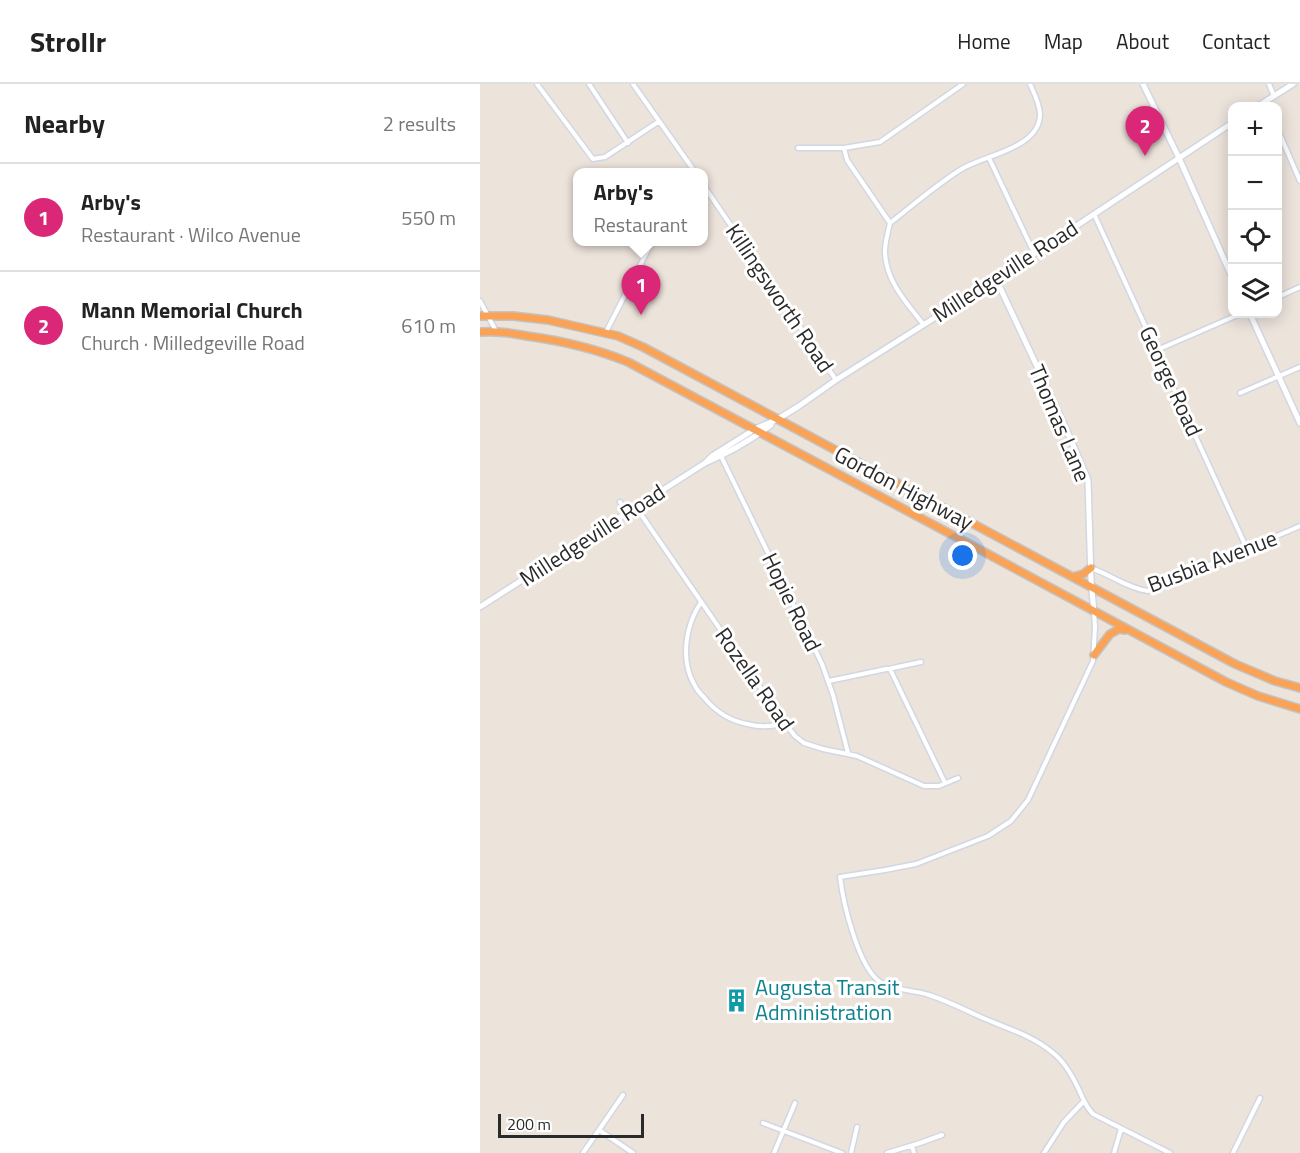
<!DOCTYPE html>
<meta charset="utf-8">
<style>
:root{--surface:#fff;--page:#f2f2f2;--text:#222;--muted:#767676;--line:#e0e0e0;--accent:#db2777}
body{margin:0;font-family:"Titillium Web",sans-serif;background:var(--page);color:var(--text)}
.controls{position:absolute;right:18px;top:18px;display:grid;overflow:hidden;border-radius:12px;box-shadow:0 3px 15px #0003}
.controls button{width:54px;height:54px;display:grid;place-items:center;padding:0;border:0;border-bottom:2px solid var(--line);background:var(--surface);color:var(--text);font:30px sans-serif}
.scale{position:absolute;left:18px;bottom:15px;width:146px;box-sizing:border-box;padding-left:6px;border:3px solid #2a2a2a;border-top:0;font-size:16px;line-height:21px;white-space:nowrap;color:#2a2a2a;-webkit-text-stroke:4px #fff;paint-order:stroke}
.you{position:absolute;left:483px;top:472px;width:21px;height:21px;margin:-15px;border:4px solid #fff;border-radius:50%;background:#1a73e8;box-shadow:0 0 0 9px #1a73e833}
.badge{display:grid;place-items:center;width:39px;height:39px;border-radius:50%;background:var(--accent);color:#fff;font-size:20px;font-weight:700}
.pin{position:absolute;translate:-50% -50px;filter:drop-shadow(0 2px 3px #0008)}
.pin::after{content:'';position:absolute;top:32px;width:21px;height:18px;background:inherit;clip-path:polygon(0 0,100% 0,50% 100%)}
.popup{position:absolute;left:93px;top:84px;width:135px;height:78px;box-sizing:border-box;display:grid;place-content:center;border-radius:12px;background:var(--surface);filter:drop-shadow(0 2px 4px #0005);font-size:20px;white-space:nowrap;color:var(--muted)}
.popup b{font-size:22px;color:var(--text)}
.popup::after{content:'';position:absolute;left:50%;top:100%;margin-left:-12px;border:12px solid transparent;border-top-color:var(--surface)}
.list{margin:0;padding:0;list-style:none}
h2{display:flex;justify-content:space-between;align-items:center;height:78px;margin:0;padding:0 24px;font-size:26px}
h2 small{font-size:20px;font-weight:400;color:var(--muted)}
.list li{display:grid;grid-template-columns:39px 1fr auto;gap:18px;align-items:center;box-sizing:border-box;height:108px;padding:0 24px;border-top:2px solid var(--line)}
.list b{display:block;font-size:22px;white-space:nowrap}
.list p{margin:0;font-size:20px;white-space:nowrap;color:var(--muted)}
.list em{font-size:20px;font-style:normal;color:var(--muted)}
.icon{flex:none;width:33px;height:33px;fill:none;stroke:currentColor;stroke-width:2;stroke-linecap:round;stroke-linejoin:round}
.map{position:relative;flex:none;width:820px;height:1069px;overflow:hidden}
header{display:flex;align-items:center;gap:36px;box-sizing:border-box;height:84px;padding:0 30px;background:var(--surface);border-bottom:2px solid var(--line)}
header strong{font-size:28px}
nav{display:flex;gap:33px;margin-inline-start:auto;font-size:21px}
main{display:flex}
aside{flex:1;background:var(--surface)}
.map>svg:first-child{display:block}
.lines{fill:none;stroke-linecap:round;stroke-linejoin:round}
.minor-casing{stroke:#d1d7e3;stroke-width:7}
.tertiary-casing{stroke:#d1d7e3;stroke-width:8}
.trunk-casing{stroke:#c3c3c3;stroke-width:10}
.minor{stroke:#fff;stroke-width:4}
.tertiary{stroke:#fff;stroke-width:5}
.trunk{stroke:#faa256;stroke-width:7}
.labels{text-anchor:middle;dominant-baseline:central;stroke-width:6;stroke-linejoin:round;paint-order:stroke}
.street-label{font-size:22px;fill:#2a2a2a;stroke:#fff}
.culture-label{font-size:22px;fill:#0d838f;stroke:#fff;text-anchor:start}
</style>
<header>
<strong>Strollr</strong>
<nav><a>Home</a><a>Map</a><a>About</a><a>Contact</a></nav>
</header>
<main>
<aside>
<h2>Nearby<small>2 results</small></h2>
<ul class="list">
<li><span class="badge">1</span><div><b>Arby's</b><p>Restaurant · Wilco Avenue</p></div><em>550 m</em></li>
<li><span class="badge">2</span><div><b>Mann Memorial Church</b><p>Church · Milledgeville Road</p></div><em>610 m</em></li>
</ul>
</aside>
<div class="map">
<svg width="820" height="1069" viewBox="0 0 820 1069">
<rect width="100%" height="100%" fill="#ece3db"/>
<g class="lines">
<defs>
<path id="minor" d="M57,0L113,75L125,73L178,38
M109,0L148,59
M153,0L215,88
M789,0L794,12
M798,46L820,97
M318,64H364L400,58L483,0
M364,64L367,76L410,139
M509,74L554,169
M224,102L356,296
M614,130L767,465
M798,213L820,203
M0,217L16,247
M443,240C426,218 405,196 405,167C405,158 408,148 410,139C432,122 456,101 480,86C503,71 559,65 560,31C560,20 554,9 550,0
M125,250L172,158
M677,266L760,230
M760,309L820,283
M241,372L342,580L353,611L368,669
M140,418L147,429
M156,423L304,638L315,652L324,659L343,665L377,672L444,702H459L478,694
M611,484C631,491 647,504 668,507L820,442
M221,518C205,542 200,577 215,602C218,608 223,612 227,617C238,629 251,637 267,640C279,643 292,644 304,638
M614,528L615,543L613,577L548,716L531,737L508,752L436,780L405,786L360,793C363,818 378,883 400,898C411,906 435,906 449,911C468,917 485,926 503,934C526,944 554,952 573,969C585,978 593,993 599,1006C603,1015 606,1023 613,1030L690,1069
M410,585L413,584L441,578
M349,597L406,585H410L465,699
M283,1039L362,1069
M119,1046L153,1069
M432,1062L434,1069
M103,1069L143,1011
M294,1069L315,1019
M371,1069L377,1043
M407,1069L440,1059L462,1051
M564,1069L584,1038L604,1017
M634,1069L641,1045
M753,1069L780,1014"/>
<path id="tertiary" d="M663,0L699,74L752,193
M778,22L813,0
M516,195L584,340L608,396L611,496L614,528
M770,230L820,339
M225,379L232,372L275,345L298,335L319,322L356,296L516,195L752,39
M0,523L225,379C248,369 271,356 291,341"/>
<path id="trunk" d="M0,232H33L68,236L138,252L163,263L755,580L795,597L820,604
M0,248C18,247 30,249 47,252C84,257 114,264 148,278L493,462L746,598L778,612L820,625
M593,493L603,490L611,484
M614,571L630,550L639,545L645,546"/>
</defs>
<use href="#minor" class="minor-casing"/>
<use href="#tertiary" class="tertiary-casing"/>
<use href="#trunk" class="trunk-casing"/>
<use href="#minor" class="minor"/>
<use href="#tertiary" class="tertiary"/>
<use href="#trunk" class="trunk"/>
</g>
<defs>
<symbol id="building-bare" viewBox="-9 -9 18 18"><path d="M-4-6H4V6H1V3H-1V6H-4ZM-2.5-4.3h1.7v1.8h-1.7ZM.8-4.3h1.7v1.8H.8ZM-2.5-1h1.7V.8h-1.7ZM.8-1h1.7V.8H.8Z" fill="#0f9aa8" stroke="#fff" stroke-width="2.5" paint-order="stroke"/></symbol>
</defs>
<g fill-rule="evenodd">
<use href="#building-bare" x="240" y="900" width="33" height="33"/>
</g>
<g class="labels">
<g class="street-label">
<text transform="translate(525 187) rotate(-33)">Milledgeville Road</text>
<text transform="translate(300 214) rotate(56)">Killingsworth Road</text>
<text transform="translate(691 297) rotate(65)">George Road</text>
<text transform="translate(580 339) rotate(67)">Thomas Lane</text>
<text transform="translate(424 404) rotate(28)">Gordon Highway</text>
<text transform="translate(112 451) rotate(-33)">Milledgeville Road</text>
<text transform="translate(732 477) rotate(-21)">Busbia Avenue</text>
<text transform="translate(312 518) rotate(64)">Hopie Road</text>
<text transform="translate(275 595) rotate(55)">Rozella Road</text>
</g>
<g class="culture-label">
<text x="275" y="903">Augusta Transit<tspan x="275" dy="25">Administration</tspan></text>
</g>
</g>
</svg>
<div class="controls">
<button>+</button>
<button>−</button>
<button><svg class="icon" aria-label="locate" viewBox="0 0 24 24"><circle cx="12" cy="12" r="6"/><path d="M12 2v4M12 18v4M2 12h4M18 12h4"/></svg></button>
<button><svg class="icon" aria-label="layers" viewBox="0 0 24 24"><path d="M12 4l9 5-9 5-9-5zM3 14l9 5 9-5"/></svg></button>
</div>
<div class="scale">200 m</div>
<div class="you"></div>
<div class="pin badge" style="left:161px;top:231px">1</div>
<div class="popup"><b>Arby's</b>Restaurant</div>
<div class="pin badge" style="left:665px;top:72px">2</div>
</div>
</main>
